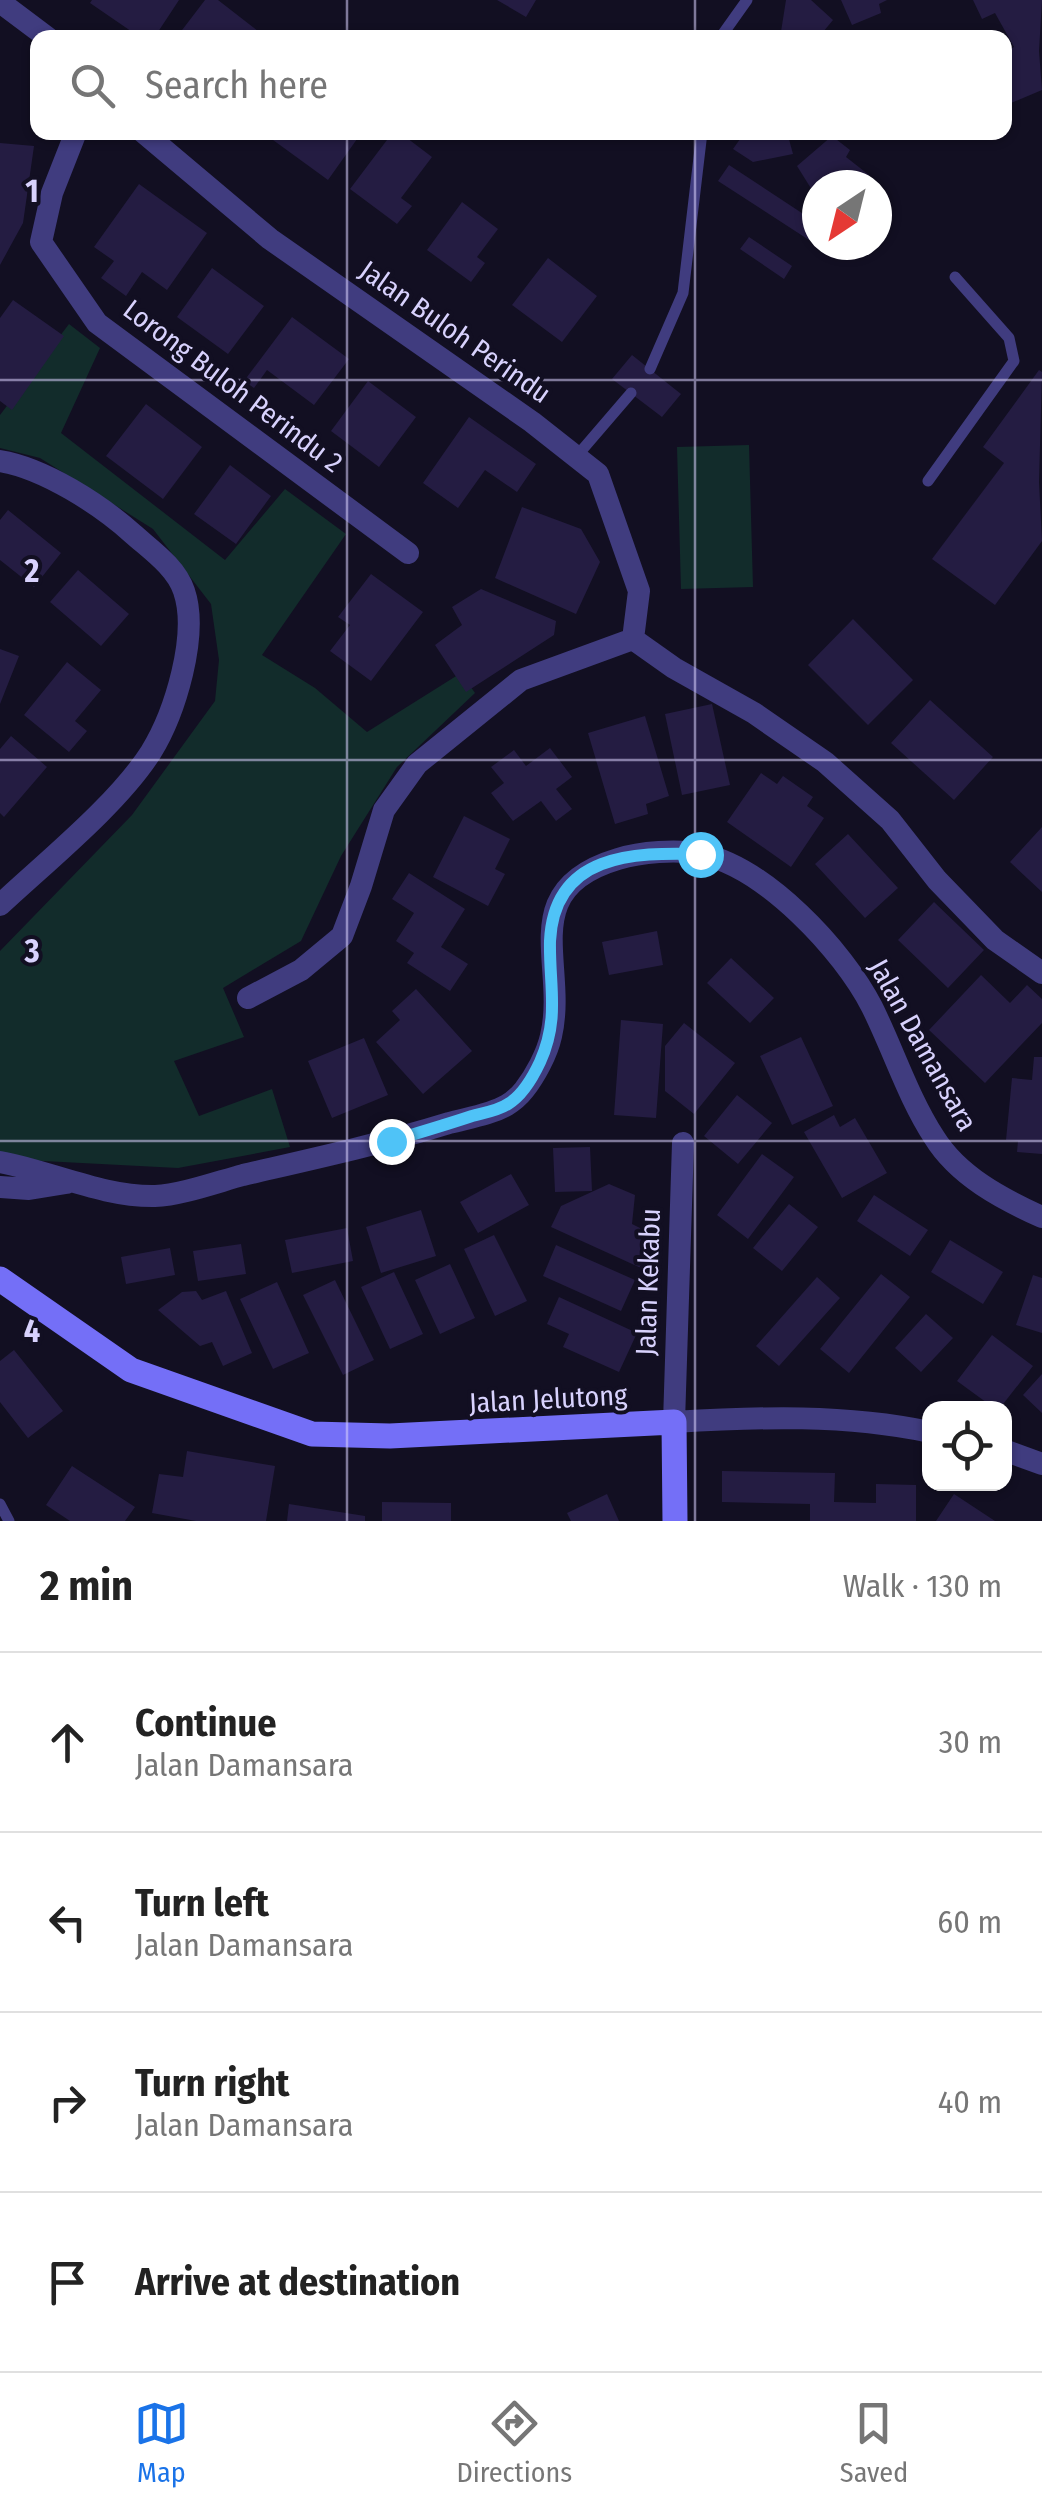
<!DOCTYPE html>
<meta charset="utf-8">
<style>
:root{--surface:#fff;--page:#f2f2f2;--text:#222;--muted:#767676;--line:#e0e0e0;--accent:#1a73e8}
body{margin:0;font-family:"Fira Sans Condensed",sans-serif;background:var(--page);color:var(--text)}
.controls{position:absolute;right:30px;bottom:30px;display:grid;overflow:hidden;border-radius:20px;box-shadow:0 2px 8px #0004}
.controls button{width:90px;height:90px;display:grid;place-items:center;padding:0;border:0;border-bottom:2px solid var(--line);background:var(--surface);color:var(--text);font:50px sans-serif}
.compass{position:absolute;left:802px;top:170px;width:90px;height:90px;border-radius:50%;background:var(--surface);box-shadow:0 2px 8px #0004;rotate:215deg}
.stop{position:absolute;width:30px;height:30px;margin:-22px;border:8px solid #4fc3f7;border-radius:50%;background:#fff}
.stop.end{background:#4fc3f7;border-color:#fff;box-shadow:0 2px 10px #0008}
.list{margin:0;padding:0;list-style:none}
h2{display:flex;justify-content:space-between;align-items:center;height:130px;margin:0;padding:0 40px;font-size:42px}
h2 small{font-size:32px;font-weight:400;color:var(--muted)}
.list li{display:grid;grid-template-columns:65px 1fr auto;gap:30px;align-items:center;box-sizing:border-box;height:180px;padding:0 40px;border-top:2px solid var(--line)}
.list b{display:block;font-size:38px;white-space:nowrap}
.list p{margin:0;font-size:32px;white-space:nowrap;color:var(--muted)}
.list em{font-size:32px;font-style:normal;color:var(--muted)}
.icon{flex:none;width:55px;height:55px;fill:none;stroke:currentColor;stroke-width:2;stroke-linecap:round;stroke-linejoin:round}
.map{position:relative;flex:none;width:1042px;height:1521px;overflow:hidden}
.search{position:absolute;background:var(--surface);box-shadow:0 2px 8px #0004;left:30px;right:30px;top:30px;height:110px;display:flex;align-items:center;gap:25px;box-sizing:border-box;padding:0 35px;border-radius:20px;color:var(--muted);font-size:38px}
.sheet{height:850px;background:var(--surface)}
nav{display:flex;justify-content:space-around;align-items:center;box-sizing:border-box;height:140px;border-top:2px solid var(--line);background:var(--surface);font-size:28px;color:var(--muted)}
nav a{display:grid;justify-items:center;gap:5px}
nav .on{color:var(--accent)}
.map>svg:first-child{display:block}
.green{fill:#122c2b}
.building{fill:#241c42}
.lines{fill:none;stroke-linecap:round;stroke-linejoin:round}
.lane{stroke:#403c7f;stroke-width:11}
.street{stroke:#403c7f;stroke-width:22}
.secondary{stroke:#746ff7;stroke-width:25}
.route{stroke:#4fc3f7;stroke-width:12}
.grid{fill:none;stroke:#d8d2fd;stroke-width:2.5;stroke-opacity:0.55}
.labels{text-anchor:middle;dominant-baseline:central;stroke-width:8;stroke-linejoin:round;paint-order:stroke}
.street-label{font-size:28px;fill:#d8d2fd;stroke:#120f22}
.grid-label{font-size:32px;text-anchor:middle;font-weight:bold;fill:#d8d2fd;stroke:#120f22;stroke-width:8;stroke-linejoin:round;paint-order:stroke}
</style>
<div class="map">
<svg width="1042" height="1521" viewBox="0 0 1042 1521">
<rect width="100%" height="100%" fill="#120f22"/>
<path class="green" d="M69,324L100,348L61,433L225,560L285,489L346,534L262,655L315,688L367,732L461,673L475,693L397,767L341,856L301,941L223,988L244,1037L174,1061L199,1116L272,1089L290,1147L178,1168L24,1160L0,1154V951L132,815L215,701L219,660L211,604L153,529L40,458L0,448V415Z
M749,445L753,587L681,589L677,447Z"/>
<path class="building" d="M92,0H179L154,38H141L90,3Z
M205,0H218L267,38H176Z
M497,0H536L526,17Z
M786,0H811L833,20L818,38H780Z
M841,0H887L879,4L881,13L852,25Z
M973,0H1042L1039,51L1042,90L1004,106V52L1014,47L995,13L982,19Z
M262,132H362L328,180Z
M393,132H399L432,157L401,198L412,206L397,224L350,189Z
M745,132H787L793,154L753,162L733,149Z
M832,136L850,150L846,157L869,175L860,185H817V198L797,166Z
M0,143L34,146L23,223L0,265Z
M729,165L817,223L809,240L718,181Z
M139,184L207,233L167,290L142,272L126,296L101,278L114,261L94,247Z
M462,202L498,229L477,257L485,263L471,282L427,250Z
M749,237L792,266L784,279L740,249Z
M548,258L597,296L562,342L512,305Z
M212,268L264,306L228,354L177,317Z
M13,300L64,336L12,410L0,401V318Z
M292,317L349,359L314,405L267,370L254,388L244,381Z
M632,355L681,394L662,417L612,379Z
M1039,370L1042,372L1039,482L1042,541L995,605L932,559L1004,463L983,447Z
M368,381L416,417L379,467L331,431Z
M146,404L202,447L163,499L106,456Z
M469,417L536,464L517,492L485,470L458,508L423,483Z
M230,465L271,496L236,544L194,514Z
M522,507L581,529L600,562L576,614L495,578Z
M8,510L61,553L34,587L0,560V520Z
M78,570L129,614L101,646L50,602Z
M371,574L423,612L371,681L330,651L350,625L338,617Z
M481,589L556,621L554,635L466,692L435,645L462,625L452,607Z
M853,619L913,680L868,725L808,665Z
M0,649L19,656L0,704Z
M67,662L101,690L75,721L87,731L69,752L24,715Z
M930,700L993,757L954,800L891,743Z
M712,704L730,785L682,795L665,714Z
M645,716L669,796L646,804L648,814L615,824L588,733Z
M11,736L47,767L4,817L0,813V749Z
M550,748L572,777L556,789L572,809L556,821L541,801L513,821L491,793L504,783L491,767L514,750L526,766Z
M761,773L777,784L783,776L813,797L807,806L824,818L791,867L727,822Z
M464,816L510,839L495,869L505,874L488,906L433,877Z
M1042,827V892L1010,862Z
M848,834L898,888L865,918L815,864Z
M409,873L465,909L441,947L468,964L450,991L407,963L414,953L396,941L414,913L392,899Z
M934,902L984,950L948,988L898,940Z
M657,931L663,965L609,975L602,942Z
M731,958L774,998L750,1023L707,983Z
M981,975L1010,1003L1027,985L1042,999V1023L985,1083L929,1030Z
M416,989L472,1051L423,1094L376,1042L400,1020L392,1011Z
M621,1020L663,1024L656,1118L614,1115Z
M684,1023L735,1063L694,1114L665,1091V1046Z
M801,1037L833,1106L792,1125L760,1056Z
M364,1038L388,1095L332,1118L308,1061Z
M1034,1057H1042V1154L1017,1152L1018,1141L1006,1140L1012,1078L1032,1080Z
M737,1095L772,1123L738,1164L704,1136Z
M834,1115L840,1127L855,1118L887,1173L842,1198L804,1132Z
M590,1147L592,1191L555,1192L553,1148Z
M762,1154L794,1177L748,1239L717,1215Z
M511,1174L529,1205L478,1233L460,1202Z
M609,1184L635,1195L632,1224L642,1229L641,1268L551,1227L561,1206Z
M874,1195L928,1230L910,1256L857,1221Z
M789,1204L818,1227L782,1271L753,1248Z
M421,1210L436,1256L381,1273L366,1227Z
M347,1228L353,1261L292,1273L285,1240Z
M494,1235L527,1301L495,1316L464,1249Z
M950,1240L1003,1272L983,1304L931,1272Z
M241,1244L246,1274L198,1281L193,1251Z
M556,1245L635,1280L621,1311L543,1276Z
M170,1248L175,1275L126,1284L121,1257Z
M450,1264L475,1318L440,1334L415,1280Z
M394,1272L423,1334L390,1349L361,1287Z
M881,1274L910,1297L849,1373L820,1349Z
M1033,1275L1042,1278V1333L1016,1325Z
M817,1277L840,1298L779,1366L756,1346Z
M335,1280L374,1360L343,1375L303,1295Z
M277,1282L309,1353L273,1369L240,1299Z
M196,1291L202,1300L226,1291L252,1353L223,1366L212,1342L200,1346L158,1310L182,1292Z
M559,1297L637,1333L619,1372L563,1347L569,1334L547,1324Z
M926,1314L953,1338L921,1372L895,1348Z
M992,1335L1033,1366L1000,1408H994L957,1381Z
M14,1350L63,1411L28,1438L0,1402V1361Z
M1042,1374V1413L1023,1395Z
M187,1451L275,1466L266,1521H196L152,1513L159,1474L183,1477Z
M72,1466L135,1507L125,1521H70L46,1505Z
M722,1471L835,1473L834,1502L876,1503V1484L916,1485V1521H810V1504L722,1502Z
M607,1494L619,1521H571L567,1513Z
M954,1494L995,1521H936Z
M382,1502L451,1503V1521H382Z
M289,1504L365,1516V1521H287Z"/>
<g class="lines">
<path class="lane" d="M720,38L747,0
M650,369L683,293L702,132
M576,457L631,393
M928,481L1014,361L1009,338L955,277
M0,1504L9,1521"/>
<path class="street" d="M0,2L48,38
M76,132L52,193L41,242L97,323L408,553
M143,132L270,239L532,422L598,474L639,591L633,639
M0,461C44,468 101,505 133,534C151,550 176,567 184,591C199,635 175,713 151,752C118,804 46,862 0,905
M633,639L674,668L754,713L825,762L890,820L937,880L995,940L1042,973
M248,998L301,970L342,936L361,886L384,810L417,764L521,680L633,639
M683,1143L674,1422C759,1417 845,1414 930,1432
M0,1162C50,1171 103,1197 155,1196C181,1195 217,1182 243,1175C312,1159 381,1144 449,1123C467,1118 490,1115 507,1105C512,1102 520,1095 524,1090C535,1076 547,1054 551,1036C568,964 514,890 618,859C640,852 677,849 701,854C765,867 843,950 872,1007C893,1049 908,1097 934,1137C958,1176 1002,1199 1042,1217
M0,1187L29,1189L66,1183
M1004,1450L1042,1464"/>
<path class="secondary" d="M0,1279L131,1370L312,1434L390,1436L674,1422L675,1521"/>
</g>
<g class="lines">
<path class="route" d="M391,1141C418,1133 445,1125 472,1116C483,1113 498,1111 508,1104C523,1095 533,1077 540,1062C560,1018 549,986 550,941C554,854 633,852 700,854"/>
</g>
<path class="grid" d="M347,0V38M695,0V38M347,132V1521M695,132V1521M0,380H1042M0,760H1042M0,1141H1042"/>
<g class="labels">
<g class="street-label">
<text transform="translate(455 332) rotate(35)">Jalan Buloh Perindu</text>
<text transform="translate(233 386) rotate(37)">Lorong Buloh Perindu 2</text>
<text transform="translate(923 1045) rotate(61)">Jalan Damansara</text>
<text transform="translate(648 1282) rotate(-88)">Jalan Kekabu</text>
<text transform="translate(548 1399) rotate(-3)">Jalan Jelutong</text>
</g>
</g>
<g class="grid-label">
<text x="32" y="202">1</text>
<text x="32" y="582">2</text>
<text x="32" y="962">3</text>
<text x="32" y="1342">4</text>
</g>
</svg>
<div class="controls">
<button><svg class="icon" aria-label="locate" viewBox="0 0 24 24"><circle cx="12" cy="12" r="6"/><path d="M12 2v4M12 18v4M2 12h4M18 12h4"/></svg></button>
</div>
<svg class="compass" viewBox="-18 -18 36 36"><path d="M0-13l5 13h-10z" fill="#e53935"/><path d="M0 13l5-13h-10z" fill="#767676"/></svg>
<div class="stop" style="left:700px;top:854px"></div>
<div class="stop end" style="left:391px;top:1141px"></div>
<div class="search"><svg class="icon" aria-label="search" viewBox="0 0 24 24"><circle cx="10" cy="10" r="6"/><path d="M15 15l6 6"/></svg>Search here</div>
</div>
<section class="sheet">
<h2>2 min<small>Walk · 130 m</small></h2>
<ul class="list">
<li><svg class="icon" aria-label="ahead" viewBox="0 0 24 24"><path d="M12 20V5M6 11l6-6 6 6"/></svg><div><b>Continue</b><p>Jalan Damansara</p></div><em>30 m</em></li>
<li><svg class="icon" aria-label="left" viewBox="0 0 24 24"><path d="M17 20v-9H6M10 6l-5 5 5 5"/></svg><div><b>Turn left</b><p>Jalan Damansara</p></div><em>60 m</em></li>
<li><svg class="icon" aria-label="right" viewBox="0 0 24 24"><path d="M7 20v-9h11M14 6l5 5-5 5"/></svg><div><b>Turn right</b><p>Jalan Damansara</p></div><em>40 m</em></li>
<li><svg class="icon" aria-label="arrive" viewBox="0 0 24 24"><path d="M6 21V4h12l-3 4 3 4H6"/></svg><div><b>Arrive at destination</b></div></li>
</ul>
</section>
<nav>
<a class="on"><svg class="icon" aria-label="map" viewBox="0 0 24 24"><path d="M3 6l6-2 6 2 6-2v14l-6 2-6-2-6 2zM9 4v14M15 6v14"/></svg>Map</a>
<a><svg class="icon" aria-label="directions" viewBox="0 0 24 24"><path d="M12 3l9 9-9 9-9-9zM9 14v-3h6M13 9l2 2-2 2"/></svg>Directions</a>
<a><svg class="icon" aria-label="saved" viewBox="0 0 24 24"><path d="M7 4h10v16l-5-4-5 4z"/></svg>Saved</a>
</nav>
